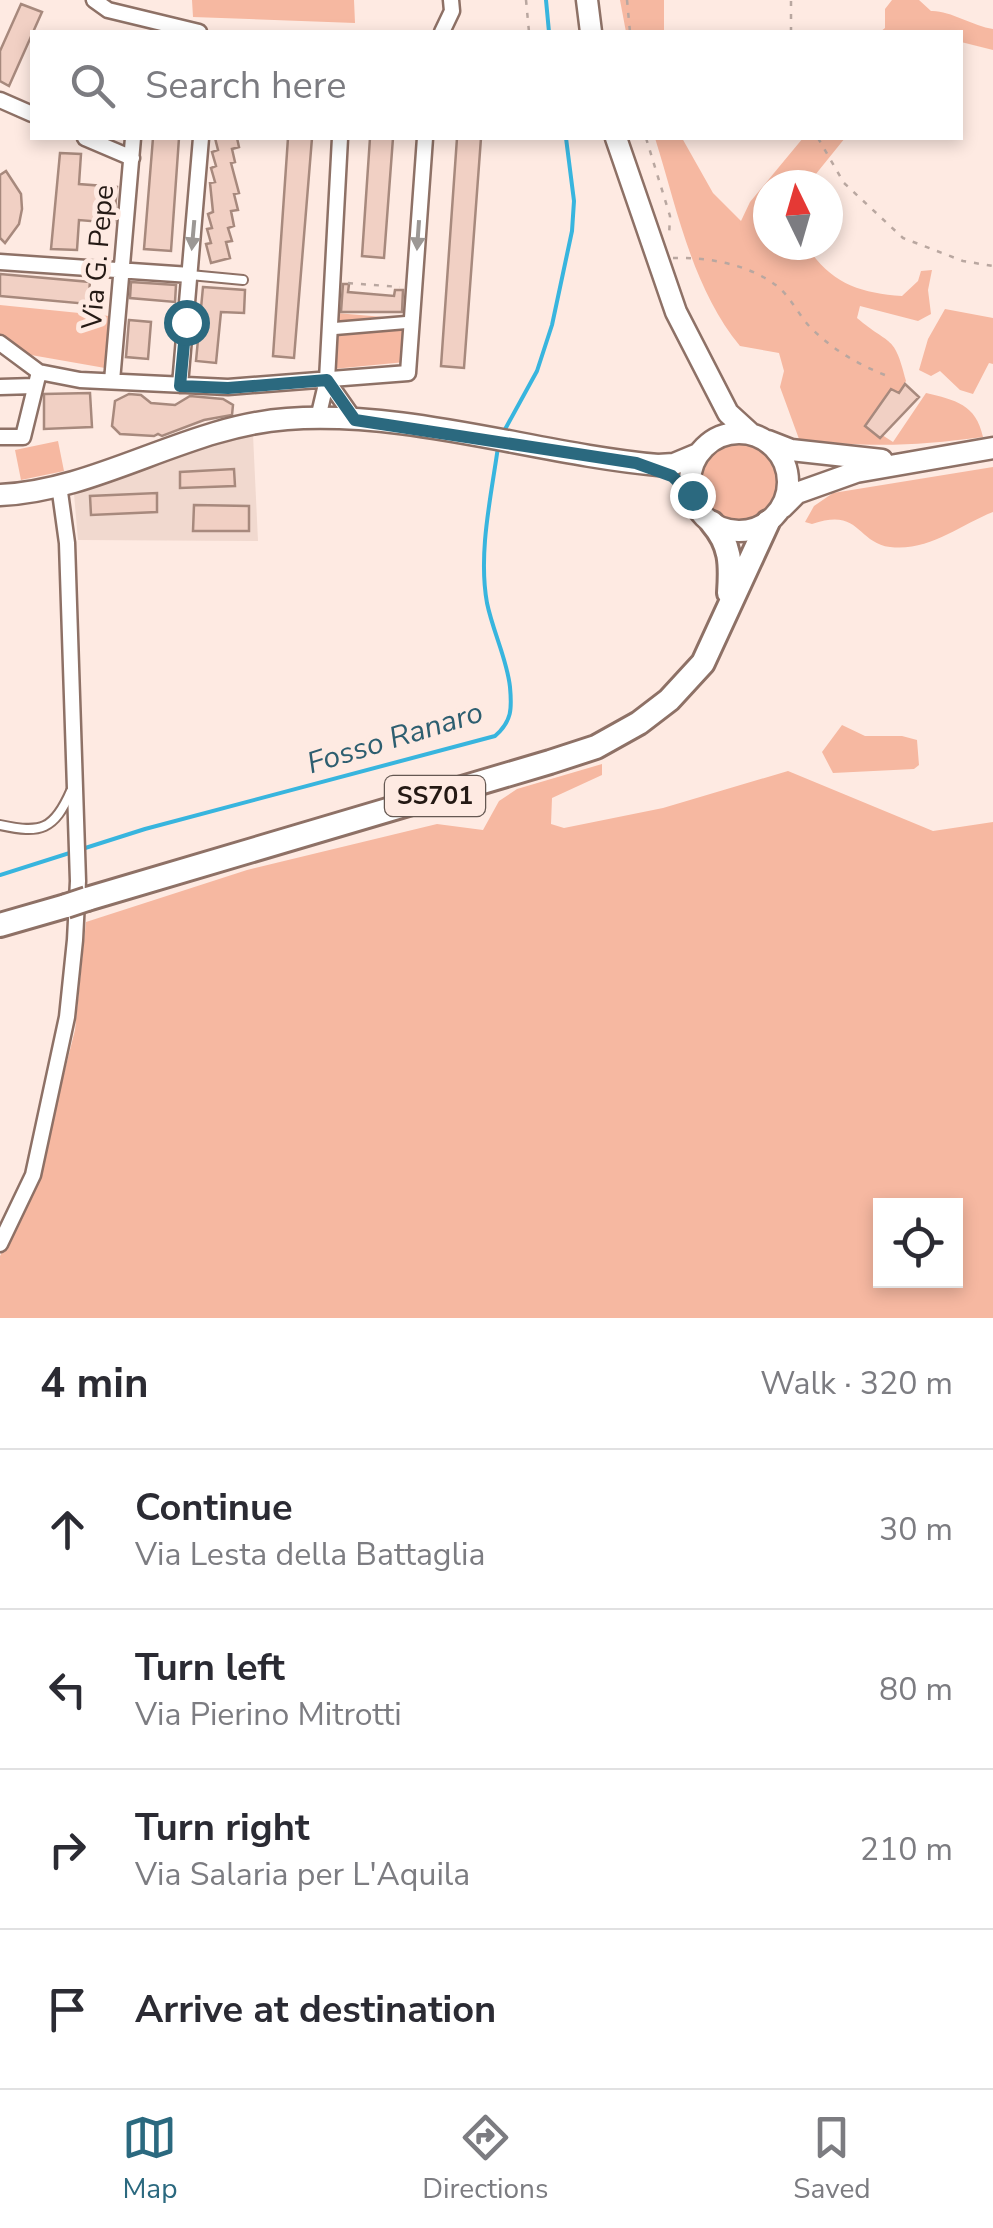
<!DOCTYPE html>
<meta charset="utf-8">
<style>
:root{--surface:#fff;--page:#f2f2f3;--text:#2b2b33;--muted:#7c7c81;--line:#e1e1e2;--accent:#2b697f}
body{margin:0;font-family:"Nunito Sans",sans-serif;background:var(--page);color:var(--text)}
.controls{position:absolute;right:30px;bottom:30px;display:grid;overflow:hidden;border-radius:0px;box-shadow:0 5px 15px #0003}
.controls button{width:90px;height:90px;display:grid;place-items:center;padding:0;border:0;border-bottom:2px solid var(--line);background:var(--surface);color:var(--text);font:50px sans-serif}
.compass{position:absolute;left:753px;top:170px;width:90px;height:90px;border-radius:50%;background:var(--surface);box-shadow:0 5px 15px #0003;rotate:355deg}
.stop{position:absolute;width:30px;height:30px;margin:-22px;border:8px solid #2b697f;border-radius:50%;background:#fff}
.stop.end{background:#2b697f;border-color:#fff;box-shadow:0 2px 10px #0008}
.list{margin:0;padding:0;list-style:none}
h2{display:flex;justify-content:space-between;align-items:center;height:130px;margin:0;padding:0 40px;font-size:42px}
h2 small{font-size:32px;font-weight:400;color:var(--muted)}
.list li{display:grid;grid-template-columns:65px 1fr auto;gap:30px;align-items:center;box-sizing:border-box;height:160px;padding:0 40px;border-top:2px solid var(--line)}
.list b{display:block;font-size:38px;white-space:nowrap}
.list p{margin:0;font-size:32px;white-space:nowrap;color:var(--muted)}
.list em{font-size:32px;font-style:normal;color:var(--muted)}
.icon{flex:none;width:55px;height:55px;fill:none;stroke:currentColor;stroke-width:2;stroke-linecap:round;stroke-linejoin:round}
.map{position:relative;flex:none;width:993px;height:1318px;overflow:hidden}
.search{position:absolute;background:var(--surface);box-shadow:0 5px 15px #0003;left:30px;right:30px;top:30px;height:110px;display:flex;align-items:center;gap:25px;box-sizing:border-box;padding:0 35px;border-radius:0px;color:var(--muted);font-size:38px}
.sheet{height:770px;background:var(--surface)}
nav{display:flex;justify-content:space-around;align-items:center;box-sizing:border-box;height:140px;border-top:2px solid var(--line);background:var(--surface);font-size:28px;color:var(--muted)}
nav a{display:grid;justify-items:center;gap:5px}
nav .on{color:var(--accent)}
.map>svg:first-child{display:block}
.built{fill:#f1d9cf}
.green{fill:#f6b8a1;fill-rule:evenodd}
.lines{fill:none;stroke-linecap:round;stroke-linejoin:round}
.stream{stroke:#38b5de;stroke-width:4}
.building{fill:#f1d0c4;stroke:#a7897d;stroke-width:2.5}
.service-casing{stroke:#8e7166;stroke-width:12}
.pedestrian-casing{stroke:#8e7166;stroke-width:16}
.minor-casing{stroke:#8e7166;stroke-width:19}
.secondary-casing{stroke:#8e7166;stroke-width:25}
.trunk-casing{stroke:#8e7166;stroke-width:28}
.path{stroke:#b9a7a0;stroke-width:2.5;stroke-dasharray:5 8;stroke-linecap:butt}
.service{stroke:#fff;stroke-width:8}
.pedestrian{stroke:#fff;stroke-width:11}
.minor{stroke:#fff;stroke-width:14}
.secondary{stroke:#fff;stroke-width:20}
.trunk{stroke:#fff;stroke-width:22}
.trunk-bridge-casing{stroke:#8e7166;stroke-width:28;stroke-linecap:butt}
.trunk-bridge{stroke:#fff;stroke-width:22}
.oneway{fill:#9c9895}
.route{stroke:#2b697f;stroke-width:12}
.labels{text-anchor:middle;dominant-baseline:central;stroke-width:10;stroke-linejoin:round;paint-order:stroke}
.shield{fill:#feeae2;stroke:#655852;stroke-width:2.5}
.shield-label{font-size:25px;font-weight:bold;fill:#241914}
.street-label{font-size:28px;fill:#241914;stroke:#feeae2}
.water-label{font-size:30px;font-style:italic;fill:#2d5e70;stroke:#feeae2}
</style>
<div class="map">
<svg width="993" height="1318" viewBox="0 0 993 1318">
<rect width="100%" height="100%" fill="#feeae2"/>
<path class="built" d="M253,435L258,541L78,540L74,494L169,457Z"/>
<path class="green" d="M192,0H354L355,23L193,17Z
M620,0H664V32H626Z
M892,0H919L931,11C949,10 973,26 993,29V50L961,42L960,32H880L885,28V9Z
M655,138H682L713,193L741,221L750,202L803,138H845L807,185H768V245H806C830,283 859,293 902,296L918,281L921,271L932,270L928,290L931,314L918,321L860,306L857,318C891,347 894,333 906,381L876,431L893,442L926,393C955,400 976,404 983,437C915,446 867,448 799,439L780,387L784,371L779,353L740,346C692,288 677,208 655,138Z
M0,305L109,316L105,368L31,355L0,334Z
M945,309L993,318V364L989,363L973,394L960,390L940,371L931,376L919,370L928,339Z
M336,313L407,319L405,362L333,369Z
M701 481a40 40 0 1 1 80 0a40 40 0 1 1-80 0Z
M58,441L64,471L21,480L15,450Z
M993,467V512C960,525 928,552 890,547C856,542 860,507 812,524L805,522L814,506L833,493Z
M842,725L865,736H902L917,740L919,765L914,769L833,773L822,752Z
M602,764V775L552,798L551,824L564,828L663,808L788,771L933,831L993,822V1318H0V1256L38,1177L75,1030L86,922L247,870L437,824L483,830L499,801L517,789ZM880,1206H956V1280H880Z"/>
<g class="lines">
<path class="stream" d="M546,0L549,32
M503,433L537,371L552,325L572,231L574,201L566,138
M0,875L145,829L495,736C512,721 512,709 510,687C507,659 493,632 487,603C478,553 491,497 498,447"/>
</g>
<path class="building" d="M21,4L42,12L9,86L0,81V51Z
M153,138H179L171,251L144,249Z
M215,138H237L239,147L232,149L235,162L231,163L239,193L234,194L238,210L231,211L234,226L228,228L232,241L226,242L230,258L211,263L206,244L211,243L207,229L212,228L208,214L213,212L210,183L215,182L211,168L216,166L212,152L218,150Z
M288,138H312L294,358L273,356Z
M370,138H393L384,258L362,256Z
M457,138H481L464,368L441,366Z
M60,153L81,154L79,184L117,187L114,223L79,220L77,250L51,249Z
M6,171L21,194L22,209L19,224L5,243L0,238V175Z
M0,274L90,282L88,304L0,296Z
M131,282L176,285L175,302L130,298Z
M343,284H349L348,292L394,296L395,290H403L402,312H341Z
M203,287L245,290L244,313L221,312L216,363L196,361Z
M129,320L151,322L148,359L126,357Z
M905,384L919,397L880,438L865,426L891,389L899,393Z
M90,393L92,427L44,429V394Z
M129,394L141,395L151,403L175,405L190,396L223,399L233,405L232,415L204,420L162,436L158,434L154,436L120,434L112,426L115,401Z
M234,469L235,486L180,488V472Z
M157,493V512L91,515L90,496Z
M194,505L249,506V531H193Z"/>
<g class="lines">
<defs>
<path id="service" d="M190,275L243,280
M0,825C41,834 54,830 71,791"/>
<path id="pedestrian" d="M329,329L412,322"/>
<path id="minor" d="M94,0L108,10L199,32
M442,32L452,11L451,0
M0,100L32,114
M85,138L132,158
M0,262L190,275
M0,343L39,372L80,380L228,387L408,373L425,138
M327,380L340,138
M112,381L133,138
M180,385L201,138
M0,387L34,386
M318,418L327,380L355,420
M0,437H23L39,372
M0,1244L33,1175L67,1017L75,940L78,881L67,543L59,485"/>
<path id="secondary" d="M587,0L591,32
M616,138L676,312L728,413L751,434
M690 482a49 49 0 1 1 98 0a49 49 0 1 1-98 0Z
M768,441L791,450L882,460
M0,495C97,491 188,426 287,419C409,410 537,454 658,465L674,464L698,454
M782,508L797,493L856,472L993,448"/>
<path id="trunk" d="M712,523C731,545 731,564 729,593
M87,899L550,762L596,747L639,723L669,700L703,663L768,522
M0,925L66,906"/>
</defs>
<use href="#service" class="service-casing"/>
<use href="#pedestrian" class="pedestrian-casing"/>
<use href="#minor" class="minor-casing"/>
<use href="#secondary" class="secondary-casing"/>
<use href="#trunk" class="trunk-casing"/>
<path class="path" d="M526,0L529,32
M627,0L630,32
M791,32V0
M646,138L670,216L669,237
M818,138L844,183L903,238L963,261L993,266
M673,258C708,257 748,264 777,286C791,297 799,316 811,328C834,351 861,366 890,377
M348,283L400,287"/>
<use href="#service" class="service"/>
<use href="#pedestrian" class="pedestrian"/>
<use href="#minor" class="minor"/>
<use href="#secondary" class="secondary"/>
<use href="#trunk" class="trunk"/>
<defs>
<path id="trunk-bridge" d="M66,906L87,899"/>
</defs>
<use href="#trunk-bridge" class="trunk-bridge-casing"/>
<use href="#trunk-bridge" class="trunk-bridge"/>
</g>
<defs><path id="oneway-solid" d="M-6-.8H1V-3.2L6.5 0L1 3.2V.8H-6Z" transform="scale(2.5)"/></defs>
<g class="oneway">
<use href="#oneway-solid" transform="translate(193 235) rotate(95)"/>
<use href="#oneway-solid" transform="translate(418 235) rotate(94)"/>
</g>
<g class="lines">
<path class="route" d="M186,322L180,386L228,388L327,380L355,420L636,463L672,476L692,495"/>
</g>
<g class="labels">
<rect class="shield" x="385" y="776" width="100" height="40" rx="8"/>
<g class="shield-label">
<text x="435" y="796">SS701</text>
</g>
<g class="street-label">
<text transform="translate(98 257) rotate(-85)">Via G. Pepe</text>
</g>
<g class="water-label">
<text transform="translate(395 738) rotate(-17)">Fosso Ranaro</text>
</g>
</g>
</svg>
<div class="controls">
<button><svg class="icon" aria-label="locate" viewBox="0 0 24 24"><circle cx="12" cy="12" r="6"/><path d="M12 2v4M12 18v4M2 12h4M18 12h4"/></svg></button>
</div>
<svg class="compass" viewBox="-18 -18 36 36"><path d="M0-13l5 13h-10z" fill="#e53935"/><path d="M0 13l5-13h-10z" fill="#7c7c81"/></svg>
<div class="stop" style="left:186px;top:322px"></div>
<div class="stop end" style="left:692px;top:495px"></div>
<div class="search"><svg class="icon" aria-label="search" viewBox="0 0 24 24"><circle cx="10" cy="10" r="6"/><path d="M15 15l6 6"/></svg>Search here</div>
</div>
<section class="sheet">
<h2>4 min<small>Walk · 320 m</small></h2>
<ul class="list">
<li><svg class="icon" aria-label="ahead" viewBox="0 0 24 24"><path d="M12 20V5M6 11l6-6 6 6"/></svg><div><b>Continue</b><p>Via Lesta della Battaglia</p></div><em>30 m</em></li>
<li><svg class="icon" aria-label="left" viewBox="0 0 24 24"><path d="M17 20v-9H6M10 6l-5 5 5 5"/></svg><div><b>Turn left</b><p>Via Pierino Mitrotti</p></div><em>80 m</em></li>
<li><svg class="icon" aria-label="right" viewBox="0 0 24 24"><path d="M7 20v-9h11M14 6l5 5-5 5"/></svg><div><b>Turn right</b><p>Via Salaria per L'Aquila</p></div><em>210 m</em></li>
<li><svg class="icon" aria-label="arrive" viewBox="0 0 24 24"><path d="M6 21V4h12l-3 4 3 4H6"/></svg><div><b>Arrive at destination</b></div></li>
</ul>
</section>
<nav>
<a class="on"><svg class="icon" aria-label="map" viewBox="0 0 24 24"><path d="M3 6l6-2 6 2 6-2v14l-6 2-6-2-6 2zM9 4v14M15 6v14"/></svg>Map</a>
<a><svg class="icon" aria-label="directions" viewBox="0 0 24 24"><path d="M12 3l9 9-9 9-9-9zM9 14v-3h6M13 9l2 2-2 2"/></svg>Directions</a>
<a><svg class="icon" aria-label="saved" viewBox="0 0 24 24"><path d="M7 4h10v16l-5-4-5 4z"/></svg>Saved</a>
</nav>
